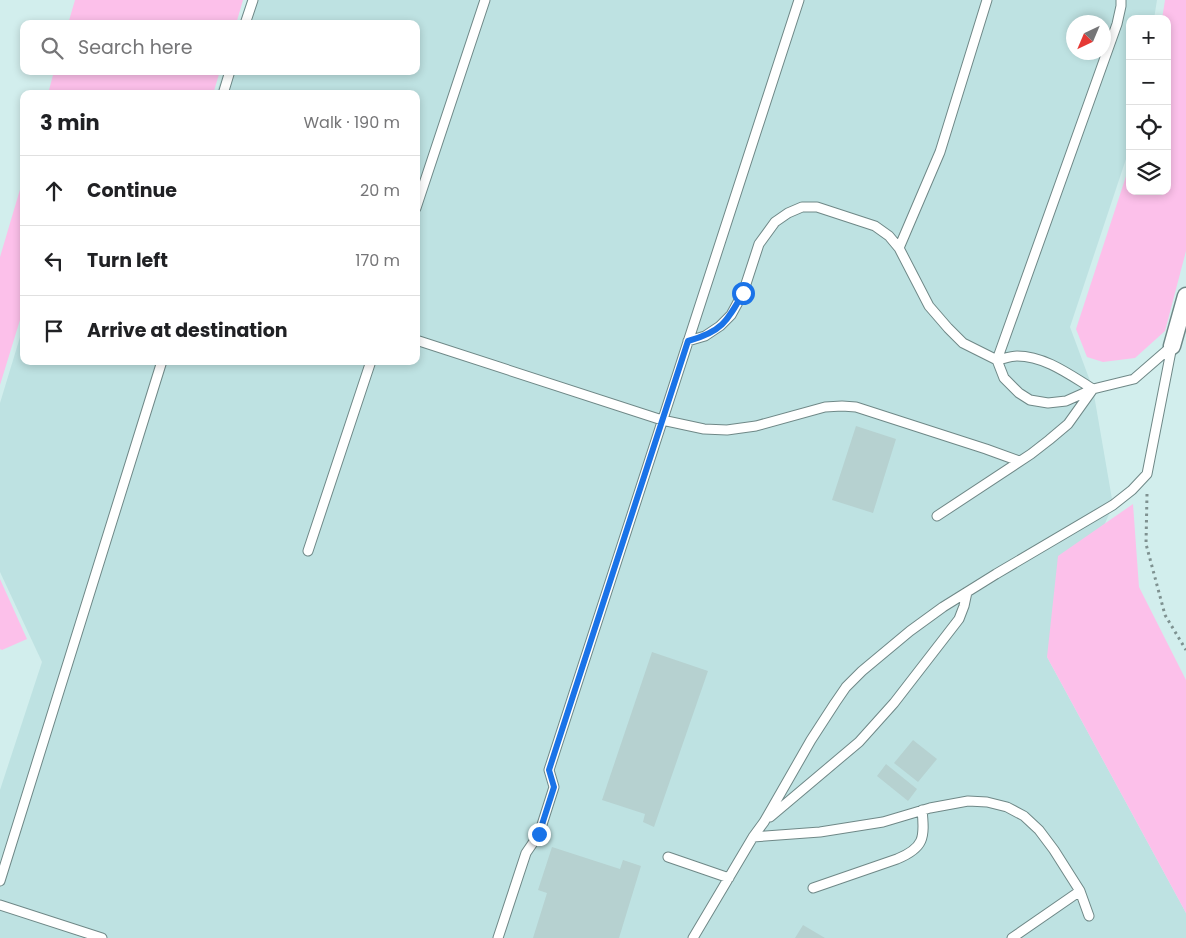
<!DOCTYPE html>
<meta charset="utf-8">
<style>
:root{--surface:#fff;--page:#f6f6f6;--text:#202124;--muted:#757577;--line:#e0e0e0}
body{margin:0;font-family:Poppins,sans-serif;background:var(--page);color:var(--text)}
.controls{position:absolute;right:15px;top:15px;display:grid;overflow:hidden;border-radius:10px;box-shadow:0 2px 8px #0003}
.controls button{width:45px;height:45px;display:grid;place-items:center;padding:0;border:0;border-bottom:1px solid var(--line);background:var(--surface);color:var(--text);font:25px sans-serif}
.compass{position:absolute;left:1066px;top:15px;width:45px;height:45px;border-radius:50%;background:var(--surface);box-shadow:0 2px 8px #0003;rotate:224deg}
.stop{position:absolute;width:15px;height:15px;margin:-11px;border:4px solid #1a73e8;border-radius:50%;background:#fff}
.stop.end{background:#1a73e8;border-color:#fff;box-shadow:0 1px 5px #0008}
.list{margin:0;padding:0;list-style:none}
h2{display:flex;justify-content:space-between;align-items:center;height:65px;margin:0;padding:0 20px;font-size:21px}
h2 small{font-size:16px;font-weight:400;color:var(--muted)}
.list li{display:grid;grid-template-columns:32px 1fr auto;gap:15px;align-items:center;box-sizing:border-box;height:70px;padding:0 20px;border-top:1px solid var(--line)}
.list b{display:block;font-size:19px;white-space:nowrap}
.list em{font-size:16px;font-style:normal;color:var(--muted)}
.icon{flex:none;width:28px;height:28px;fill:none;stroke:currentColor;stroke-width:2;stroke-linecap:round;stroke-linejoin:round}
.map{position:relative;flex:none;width:1186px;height:938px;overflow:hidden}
.search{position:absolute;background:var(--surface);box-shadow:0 2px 8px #0003;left:20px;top:20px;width:400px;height:55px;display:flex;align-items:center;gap:12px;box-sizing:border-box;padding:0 18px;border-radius:10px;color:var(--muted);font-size:19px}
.panel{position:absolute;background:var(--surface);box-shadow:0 2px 8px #0003;left:20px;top:90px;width:400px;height:275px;border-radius:10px}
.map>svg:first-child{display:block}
.built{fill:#bee2e2;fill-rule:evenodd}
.green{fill:#fcc0ea}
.building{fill:#b6d1d0}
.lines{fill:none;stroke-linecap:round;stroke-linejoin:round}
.lane-casing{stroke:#6f8887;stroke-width:11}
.street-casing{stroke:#6f8887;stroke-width:19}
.path{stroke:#7e9190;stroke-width:3;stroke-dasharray:2.5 4;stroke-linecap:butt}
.lane{stroke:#fff;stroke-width:9}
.street{stroke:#fff;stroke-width:16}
.route{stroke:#1a73e8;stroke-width:6}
</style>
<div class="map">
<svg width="1186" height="938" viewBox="0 0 1186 938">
<rect width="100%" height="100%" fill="#d2eeed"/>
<path class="built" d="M247,0H1157L1154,19H1130V147L1070,327L1093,389L1113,505L1047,657L1186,913V938H0V790L42,662L0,572V403L24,324V361H416V94H216L224,71H416V24H239ZM1074,22H1104V52H1074Z"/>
<path class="green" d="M75,0H243L236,24H68Z
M1165,0H1186V251L1165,331L1135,358L1103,362L1087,357L1076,329L1130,164V191H1167V19H1162Z
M54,71H220L213,94H48Z
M24,176V307L0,385V257Z
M1133,504L1139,587L1186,680V913L1047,657L1058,556Z
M0,579L27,639L2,650L0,649Z"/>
<path class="building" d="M856,426L896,439L873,513L832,500Z
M652,652L708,671L654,827L643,822L645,814L602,800Z
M913,740L937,759L918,782L894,763Z
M886,764L917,789L908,801L877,776Z
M552,847L620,869L623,860L641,866L619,938H533L547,893L538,890Z
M803,925L825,938H795Z"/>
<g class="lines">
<defs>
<path id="lane" d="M245,24L253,0
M223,94L230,71
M416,208L485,0
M899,248L940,152L987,0
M416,340L662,420L704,429L727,430L756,426L825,407L842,406L856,407L986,449L1019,461
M688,341L705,336L720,326L731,315L743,293L759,244L775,222L788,213L802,207H817L875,226L889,236L899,248L929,306L948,328L963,343L997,360C1003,359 1010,356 1017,356C1045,356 1070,375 1093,389
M1093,389L1066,401L1048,403L1030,400L1019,393L1004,378L997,360L1117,24L1121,6V0
M937,516L1031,454L1049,440L1068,424L1093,389L1134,379L1172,346
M308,551L371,361
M770,817L859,742L894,703L959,619L964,606L967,592
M753,837L820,832L883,822L930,808L968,801L987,802L1007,807L1024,816L1039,830L1054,850L1080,891L1089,916
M668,857L729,878
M0,881L162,361
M813,888L897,859C924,848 925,838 922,810
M0,905L102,938
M498,938L526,853L539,834L554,787L549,770L799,0
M693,938L753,837L764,822L811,740L835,703L846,687L862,671L910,631L943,607L996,574L1113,505L1132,490L1147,474L1172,346
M1012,938L1080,891"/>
<path id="street" d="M1172,346L1186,296"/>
</defs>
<use href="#lane" class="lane-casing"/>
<use href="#street" class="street-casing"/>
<path class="path" d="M1147,494L1146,544L1165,615L1186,650"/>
<use href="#lane" class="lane"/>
<use href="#street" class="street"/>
</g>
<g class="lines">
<path class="route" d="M539,834L554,787L549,770L688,341C721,332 727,322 743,293"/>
</g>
</svg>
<div class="controls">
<button>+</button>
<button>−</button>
<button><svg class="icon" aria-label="locate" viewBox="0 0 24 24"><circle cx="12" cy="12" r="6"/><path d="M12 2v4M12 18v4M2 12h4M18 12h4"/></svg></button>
<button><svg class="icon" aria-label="layers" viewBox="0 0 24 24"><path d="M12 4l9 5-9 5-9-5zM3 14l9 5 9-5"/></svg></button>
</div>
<svg class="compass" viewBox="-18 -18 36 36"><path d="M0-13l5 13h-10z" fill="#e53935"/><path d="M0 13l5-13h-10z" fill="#757577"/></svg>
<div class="stop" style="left:743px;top:293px"></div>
<div class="stop end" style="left:539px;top:834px"></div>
<div class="search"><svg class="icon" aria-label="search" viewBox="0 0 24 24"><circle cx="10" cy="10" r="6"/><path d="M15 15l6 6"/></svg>Search here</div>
<section class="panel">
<h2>3 min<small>Walk · 190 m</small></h2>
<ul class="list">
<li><svg class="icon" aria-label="ahead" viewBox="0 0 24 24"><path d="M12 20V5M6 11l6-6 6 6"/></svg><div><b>Continue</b></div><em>20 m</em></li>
<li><svg class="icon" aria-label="left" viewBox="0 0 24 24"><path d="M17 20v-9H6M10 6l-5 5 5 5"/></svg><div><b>Turn left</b></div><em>170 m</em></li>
<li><svg class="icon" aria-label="arrive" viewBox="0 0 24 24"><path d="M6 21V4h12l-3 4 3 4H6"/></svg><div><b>Arrive at destination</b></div></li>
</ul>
</section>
</div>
